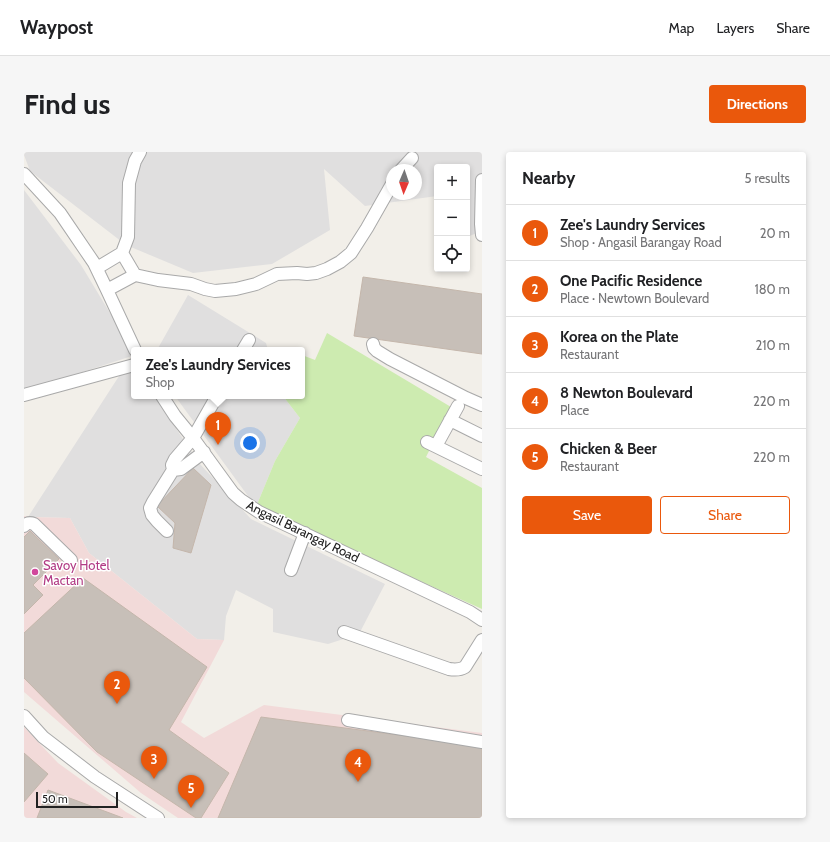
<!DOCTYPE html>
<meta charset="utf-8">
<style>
:root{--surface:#fff;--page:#f6f6f6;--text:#202124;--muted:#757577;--line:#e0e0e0;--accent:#ea580c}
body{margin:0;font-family:Cabin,sans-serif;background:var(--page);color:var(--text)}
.controls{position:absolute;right:12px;top:12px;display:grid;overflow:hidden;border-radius:4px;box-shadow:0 2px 6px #0003}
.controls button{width:36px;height:36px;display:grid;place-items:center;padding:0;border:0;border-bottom:1px solid var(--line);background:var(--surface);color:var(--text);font:20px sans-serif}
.compass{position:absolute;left:362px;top:12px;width:36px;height:36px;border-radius:50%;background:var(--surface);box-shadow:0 2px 6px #0003;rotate:182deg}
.scale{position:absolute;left:12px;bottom:10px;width:82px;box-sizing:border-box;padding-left:4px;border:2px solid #222;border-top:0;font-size:11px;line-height:14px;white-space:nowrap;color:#222;-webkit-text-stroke:3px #fff;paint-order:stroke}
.you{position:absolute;left:226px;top:291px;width:14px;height:14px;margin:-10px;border:3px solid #fff;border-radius:50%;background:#1a73e8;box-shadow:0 0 0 6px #1a73e833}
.badge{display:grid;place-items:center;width:26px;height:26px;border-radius:50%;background:var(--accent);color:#fff;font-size:13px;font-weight:700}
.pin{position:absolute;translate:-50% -33px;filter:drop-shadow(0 1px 2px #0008)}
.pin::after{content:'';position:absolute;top:21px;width:14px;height:12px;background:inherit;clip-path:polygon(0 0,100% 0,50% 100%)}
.popup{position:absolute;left:107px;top:195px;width:174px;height:52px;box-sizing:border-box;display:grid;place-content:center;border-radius:4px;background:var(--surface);filter:drop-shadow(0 1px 3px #0005);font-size:13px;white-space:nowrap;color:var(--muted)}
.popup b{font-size:15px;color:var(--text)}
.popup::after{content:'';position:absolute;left:50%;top:100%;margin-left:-8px;border:8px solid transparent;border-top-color:var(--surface)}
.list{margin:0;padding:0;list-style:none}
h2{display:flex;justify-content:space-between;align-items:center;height:52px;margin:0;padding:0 16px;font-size:17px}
h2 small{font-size:13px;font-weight:400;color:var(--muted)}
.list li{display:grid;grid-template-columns:26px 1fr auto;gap:12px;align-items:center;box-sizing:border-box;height:56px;padding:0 16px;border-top:1px solid var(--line)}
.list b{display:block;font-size:15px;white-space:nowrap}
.list p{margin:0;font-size:13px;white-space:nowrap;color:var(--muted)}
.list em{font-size:13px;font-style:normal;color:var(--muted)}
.actions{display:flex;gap:8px;padding:12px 16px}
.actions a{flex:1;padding:9px 0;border:1px solid var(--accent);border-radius:4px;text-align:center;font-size:14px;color:var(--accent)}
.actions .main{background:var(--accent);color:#fff}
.icon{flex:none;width:22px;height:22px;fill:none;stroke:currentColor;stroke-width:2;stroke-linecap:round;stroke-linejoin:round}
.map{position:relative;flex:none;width:458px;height:666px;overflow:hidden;border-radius:4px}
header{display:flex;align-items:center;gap:24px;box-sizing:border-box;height:56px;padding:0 20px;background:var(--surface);border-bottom:1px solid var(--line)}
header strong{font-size:19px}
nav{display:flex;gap:22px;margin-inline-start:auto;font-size:14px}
.intro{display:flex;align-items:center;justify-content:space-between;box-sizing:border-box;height:96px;padding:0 24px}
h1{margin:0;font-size:28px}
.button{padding:10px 18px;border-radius:4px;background:var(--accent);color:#fff;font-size:14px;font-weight:700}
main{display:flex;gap:24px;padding:0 24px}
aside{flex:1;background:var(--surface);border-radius:4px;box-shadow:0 2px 6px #0003}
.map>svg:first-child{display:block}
.residential{fill:#e0dfdf;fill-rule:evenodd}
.commercial{fill:#f2dad9}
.grass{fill:#cdebb0}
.building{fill:#c7bfb8;stroke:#c4b6ab}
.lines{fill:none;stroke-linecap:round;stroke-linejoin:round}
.minor-casing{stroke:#a9a9a9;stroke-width:14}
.minor{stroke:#fff;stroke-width:12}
.hotel-dot{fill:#d1479c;stroke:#fff;stroke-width:1.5}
.labels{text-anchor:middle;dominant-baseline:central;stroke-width:3;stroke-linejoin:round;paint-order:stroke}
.street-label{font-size:13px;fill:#222;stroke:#fff}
.hotel-label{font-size:13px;fill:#b23c85;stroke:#fff;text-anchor:start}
</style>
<header>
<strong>Waypost</strong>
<nav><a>Map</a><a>Layers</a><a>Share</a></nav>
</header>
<div class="intro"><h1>Find us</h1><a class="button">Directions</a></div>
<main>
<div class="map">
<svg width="458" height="666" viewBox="0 0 458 666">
<rect width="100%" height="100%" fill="#f2efe9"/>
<path class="residential" d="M0,0H458V79L443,85V15H413V44L341,54L300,17L306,78L248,112L169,121L102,93L6,19L0,3ZM368,18H392V42H368Z
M0,38L57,113L95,176L110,208V244H130L176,312L227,367L361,432L335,482L304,492L249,480V457L212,438L202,464L200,488L173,487L65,401L46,366L4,365L108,204L0,239Z
M164,143L242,191L244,198H133Z
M151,244H259L276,266L251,309L232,355Z"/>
<path class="commercial" d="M0,364L5,365L46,366L65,401L173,487L200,488L157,570L180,586L240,553L458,581V666H154L117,641L0,540Z
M0,575L34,611L102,660L113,666H0Z"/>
<path class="grass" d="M303,181L427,255L402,305L458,336V457L232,355L251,309L276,266L259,244H278V203L291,208Z"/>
<path class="building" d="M339,125L458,142V202L330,184Z
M169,316L187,333L167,401L149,396L151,371L133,354Z
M6,379L35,407L9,433L19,443L0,462V385Z
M59,426L183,515L145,578L205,621L177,666H172L73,600L0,526V481Z
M237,565L458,594V666H194Z
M0,601L24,622L0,650Z
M24,638L99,666H13Z"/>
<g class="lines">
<defs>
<path id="minor" d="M377,18L388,6
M0,22L36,61L70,111L83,138L111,198
M458,28L457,72L458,83
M98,101L111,123
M73,116L98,101L104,85L105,31L111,9L116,0
M83,138L111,123L134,128L167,132L181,137L191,139L212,137L232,132L253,122L273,121L283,122L292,121L303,117L316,110L327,101L343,76L368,32
M349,192L350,196L353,199L366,207L442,246L458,253
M219,198L225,188
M0,243L110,213
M138,244L151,264L169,286L209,341L217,348L235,360L446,460L458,468
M426,268L458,284
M403,290L458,317
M412,294L434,254
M149,318L148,313L151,307L169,286L193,244
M0,374C3,371 5,370 10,372L47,408
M143,379L133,369L128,363L126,356L129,350L149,318L157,317L180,300
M267,418L281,381
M320,480L425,517C431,518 436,518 441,515L458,488
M0,564L19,585L71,625L134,666
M324,568L458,590"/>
</defs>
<use href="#minor" class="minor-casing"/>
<use href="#minor" class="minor"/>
</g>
<circle class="hotel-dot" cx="11" cy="420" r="4"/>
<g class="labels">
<g class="street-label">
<text transform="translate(279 379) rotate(26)">Angasil Barangay Road</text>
</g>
<g class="hotel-label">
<text x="19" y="413">Savoy Hotel<tspan x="19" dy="15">Mactan</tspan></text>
</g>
</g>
</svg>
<div class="controls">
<button>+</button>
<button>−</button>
<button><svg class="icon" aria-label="locate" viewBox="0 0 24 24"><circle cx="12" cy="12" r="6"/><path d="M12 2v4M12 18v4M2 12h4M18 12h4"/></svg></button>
</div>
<svg class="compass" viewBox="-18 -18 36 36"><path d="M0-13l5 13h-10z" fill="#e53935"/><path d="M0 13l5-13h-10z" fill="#757577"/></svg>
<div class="scale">50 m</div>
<div class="you"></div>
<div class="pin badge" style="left:194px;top:293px">1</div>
<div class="popup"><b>Zee's Laundry Services</b>Shop</div>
<div class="pin badge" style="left:93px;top:552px">2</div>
<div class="pin badge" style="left:130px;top:627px">3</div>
<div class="pin badge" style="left:334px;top:630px">4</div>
<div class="pin badge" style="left:167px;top:656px">5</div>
</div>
<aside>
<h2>Nearby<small>5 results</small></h2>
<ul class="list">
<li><span class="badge">1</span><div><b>Zee's Laundry Services</b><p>Shop · Angasil Barangay Road</p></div><em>20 m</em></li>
<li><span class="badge">2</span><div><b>One Pacific Residence</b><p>Place · Newtown Boulevard</p></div><em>180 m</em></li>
<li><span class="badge">3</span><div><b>Korea on the Plate</b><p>Restaurant</p></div><em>210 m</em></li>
<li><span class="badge">4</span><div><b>8 Newton Boulevard</b><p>Place</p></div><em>220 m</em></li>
<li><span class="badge">5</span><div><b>Chicken &amp; Beer</b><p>Restaurant</p></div><em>220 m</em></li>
</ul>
<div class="actions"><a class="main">Save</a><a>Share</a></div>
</aside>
</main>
